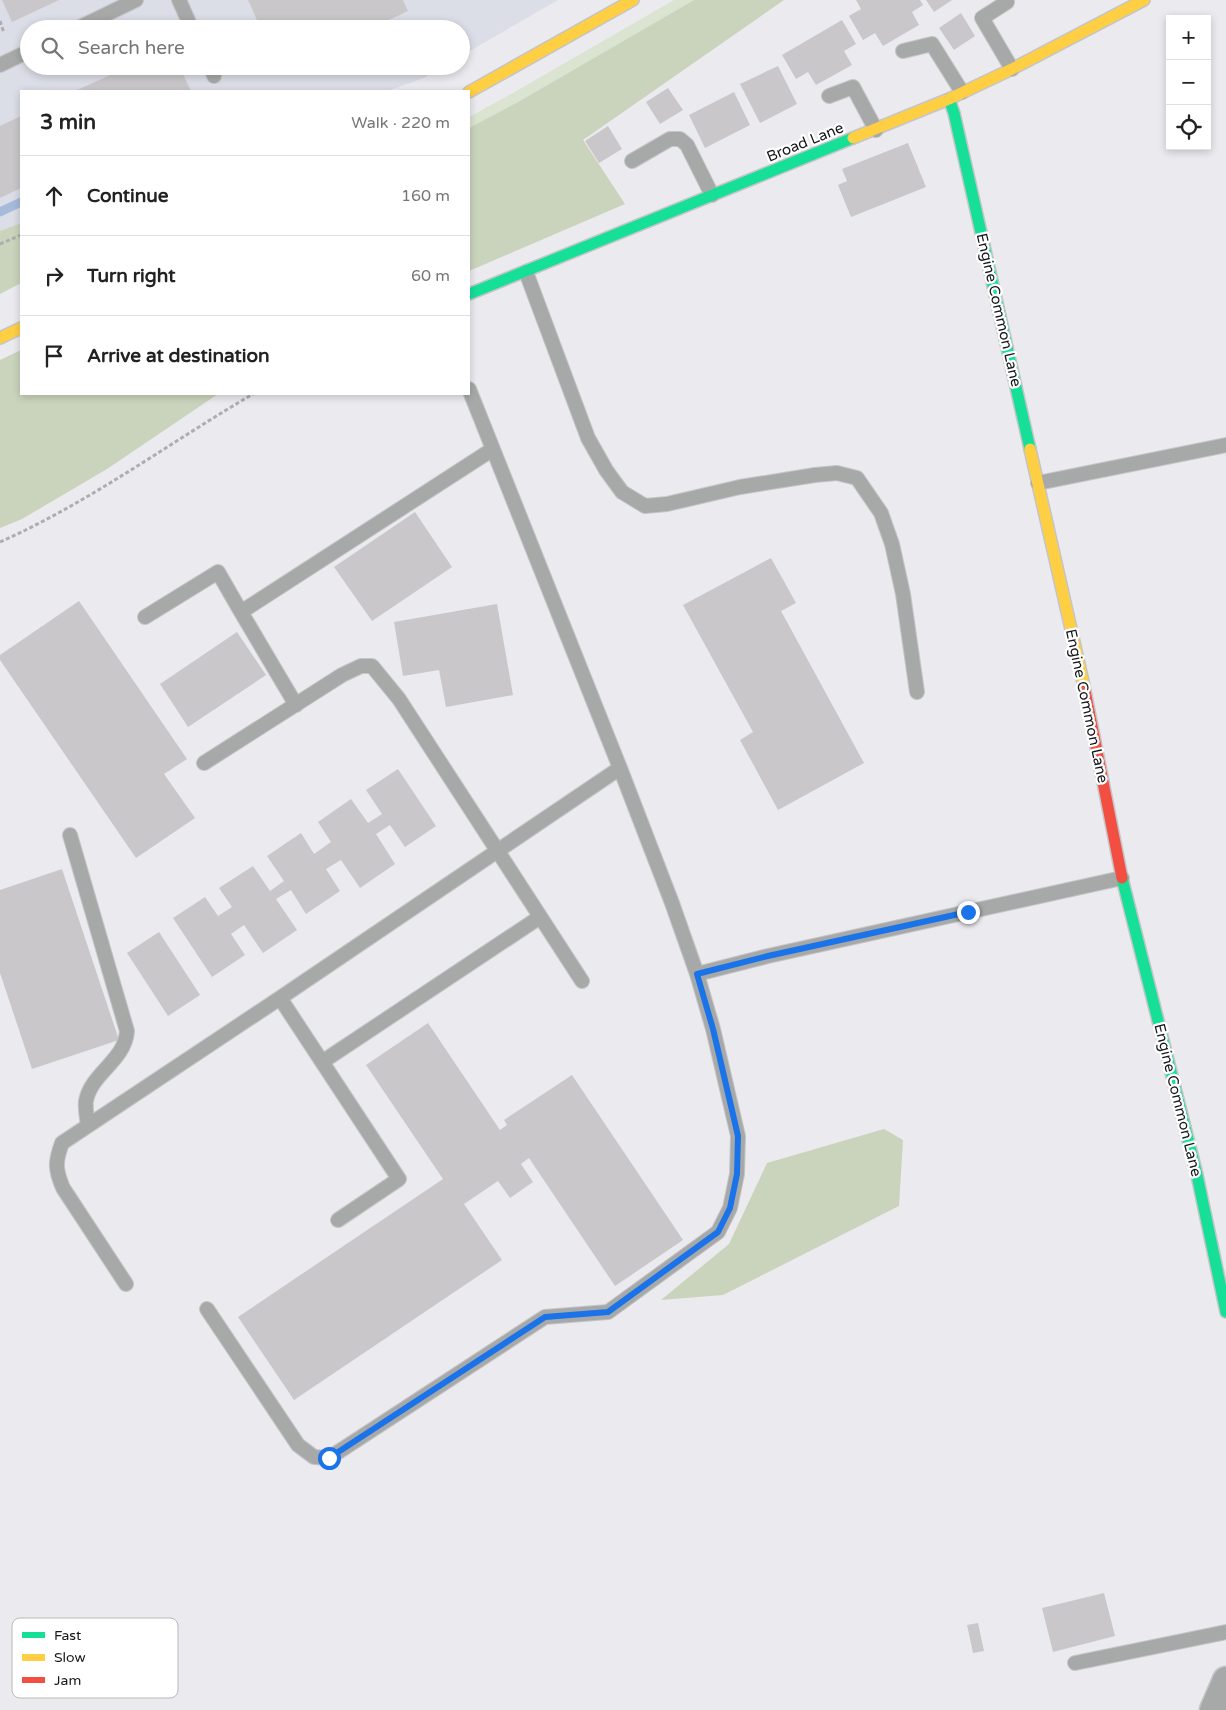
<!DOCTYPE html>
<meta charset="utf-8">
<style>
:root{--surface:#fff;--page:#f6f6f6;--text:#222;--muted:#767676;--line:#e0e0e0}
body{margin:0;font-family:"Varela Round",sans-serif;background:var(--page);color:var(--text)}
.controls{position:absolute;right:15px;top:15px;display:grid;overflow:hidden;border-radius:0px;box-shadow:0 2px 8px #0003}
.controls button{width:45px;height:45px;display:grid;place-items:center;padding:0;border:0;border-bottom:1px solid var(--line);background:var(--surface);color:var(--text);font:25px sans-serif}
.stop{position:absolute;width:15px;height:15px;margin:-11px;border:4px solid #1a73e8;border-radius:50%;background:#fff}
.stop.end{background:#1a73e8;border-color:#fff;box-shadow:0 1px 5px #0008}
.list{margin:0;padding:0;list-style:none}
h2{display:flex;justify-content:space-between;align-items:center;height:65px;margin:0;padding:0 20px;font-size:21px}
h2 small{font-size:16px;font-weight:400;color:var(--muted)}
.list li{display:grid;grid-template-columns:32px 1fr auto;gap:15px;align-items:center;box-sizing:border-box;height:80px;padding:0 20px;border-top:1px solid var(--line)}
.list b{display:block;font-size:19px;white-space:nowrap}
.list em{font-size:16px;font-style:normal;color:var(--muted)}
.icon{flex:none;width:28px;height:28px;fill:none;stroke:currentColor;stroke-width:2;stroke-linecap:round;stroke-linejoin:round}
.map{position:relative;flex:none;width:1226px;height:1710px;overflow:hidden}
.search{position:absolute;background:var(--surface);box-shadow:0 2px 8px #0003;left:20px;top:20px;width:450px;height:55px;display:flex;align-items:center;gap:12px;box-sizing:border-box;padding:0 18px;border-radius:28px;color:var(--muted);font-size:19px}
.panel{position:absolute;background:var(--surface);box-shadow:0 2px 8px #0003;left:20px;top:90px;width:450px;height:305px;border-radius:0px}
.map>svg:first-child{display:block}
.built{fill:#dbdde7}
.green{fill:#dbe4d0}
.forest{fill:#cad4bc}
.lines{fill:none;stroke-linecap:round;stroke-linejoin:round}
.stream{stroke:#a6bad9;stroke-width:9}
.building{fill:#c9c7ca}
.lane-casing{stroke:#c5c5c8;stroke-width:16}
.street-casing{stroke:#c5c5c8;stroke-width:29}
.fast-casing{stroke:#c5c5c8;stroke-width:14}
.slow-casing{stroke:#c5c5c8;stroke-width:14}
.jam-casing{stroke:#c5c5c8;stroke-width:14}
.path{stroke:#adaeb0;stroke-width:3;stroke-dasharray:4 2.5;stroke-linecap:butt}
.lane{stroke:#a7a9a9;stroke-width:14}
.street{stroke:#a7a9a9;stroke-width:26}
.fast{stroke:#16e098;stroke-width:11}
.slow{stroke:#ffcf43;stroke-width:11}
.jam{stroke:#f24e42;stroke-width:11}
.route{stroke:#1a73e8;stroke-width:6}
.labels{text-anchor:middle;dominant-baseline:central;stroke-width:4.5;stroke-linejoin:round;paint-order:stroke}
.street-label{font-size:15px;fill:#16171a;stroke:#fff}
.key{fill:#fff;stroke:#b9b9ba;stroke-width:1}
.key-label{font-size:14px;fill:#16171a}
</style>
<div class="map">
<svg width="1226" height="1710" viewBox="0 0 1226 1710">
<rect width="100%" height="100%" fill="#eaeaef"/>
<path class="built" d="M0,0H558L461,56V29H29V66H444L424,78L387,91H21V223L0,231Z"/>
<path class="green" d="M674,0H694L518,102L469,128V117L513,93Z"/>
<path class="forest" d="M694,0H784L583,140L625,204L469,271V128L518,102Z
M21,223V283L0,294V231Z
M21,350V394H218L107,469L22,519L0,528V360Z
M884,1129L903,1140L899,1206L723,1295L661,1300L729,1244L767,1163Z"/>
<g class="lines">
<path class="stream" d="M0,212L21,202"/>
</g>
<path class="building" d="M2,0H59L12,22Z
M248,0H403L408,11L370,29H261Z
M856,0H920L923,5L912,12L919,25L883,46L875,33L863,40L849,16L861,9Z
M926,0H952L934,12Z
M961,13L975,36L954,50L939,28Z
M842,20L856,44L844,51L852,65L816,85L808,72L796,79L782,55Z
M130,66H179L191,91H75Z
M778,66L797,104L760,123L740,84Z
M668,88L683,110L660,124L646,102Z
M734,92L750,125L705,148L689,115Z
M21,116V188L0,198V126Z
M608,126L622,149L599,163L585,141Z
M908,143L926,187L851,217L838,185L847,181L842,169Z
M415,512L452,567L372,621L334,567Z
M771,558L796,603L781,611L864,763L778,810L740,740L753,732L683,605Z
M79,601L187,759L164,774L195,818L136,858L0,660V655Z
M497,604L513,695L446,707L439,670L403,676L394,622Z
M237,632L266,675L188,727L160,684Z
M398,769L436,826L405,847L390,825L376,834L395,864L360,888L341,860L326,869L340,891L306,914L291,890L276,899L297,930L263,953L244,925L231,934L245,955L212,977L173,918L205,897L218,916L232,907L219,888L253,866L270,891L284,881L267,856L301,833L314,854L331,842L318,822L351,799L368,823L382,814L366,790Z
M62,869L119,1040L32,1069L0,973V890Z
M159,932L200,995L168,1016L127,953Z
M428,1023L500,1130L507,1125L504,1120L572,1075L683,1240L615,1286L529,1158L521,1164L533,1182L510,1198L498,1181L464,1204L502,1260L294,1400L238,1317L443,1179L366,1065Z
M1104,1593L1115,1636L1053,1652L1042,1608Z
M978,1623L984,1651L973,1653L967,1625Z"/>
<g class="lines">
<defs>
<path id="lane" d="M179,0L192,29
M1007,2L982,18L1012,69
M76,29L136,0
M903,51L932,44L962,92
M0,65L29,51
M210,66L214,76
M829,96L853,87L876,130
M632,161L670,139H680L687,145L712,195
M526,272L588,438L606,470L622,492L645,506L667,504L740,487L815,475L837,473L857,478L881,513L892,544L903,594L917,692
M1038,483L1226,445
M145,617L218,572L241,612
M296,705L241,612L493,449
M204,763L342,675L361,666H372L399,699L582,981
M70,835L127,1031C125,1061 91,1073 86,1101C85,1109 87,1118 88,1125
M697,974L768,956L1122,878
M280,998L399,1179L338,1220
M322,1062L540,917
M126,1284L63,1188C55,1169 55,1162 62,1143L280,998L620,768
M207,1309L298,1445L314,1457L329,1458L545,1317L608,1312L718,1232L730,1208L737,1174L738,1136L713,1029L697,974L672,903L620,768L469,389
M1075,1663L1226,1632"/>
<path id="street" d="M1213,1710L1226,1680"/>
<path id="fast" d="M949,99L954,113L1030,449
M469,294L853,138
M1122,878L1197,1175L1226,1312"/>
<path id="slow" d="M469,92L633,0
M853,138L949,99L1012,69L1144,0
M0,338L21,328
M1030,449L1084,686"/>
<path id="jam" d="M1084,686L1122,878"/>
</defs>
<use href="#lane" class="lane-casing"/>
<use href="#street" class="street-casing"/>
<use href="#fast" class="fast-casing"/>
<use href="#slow" class="slow-casing"/>
<use href="#jam" class="jam-casing"/>
<path class="path" d="M0,21L4,33
M0,244L21,235
M0,542C90,502 169,443 253,394"/>
<use href="#lane" class="lane"/>
<use href="#street" class="street"/>
<use href="#fast" class="fast"/>
<use href="#slow" class="slow"/>
<use href="#jam" class="jam"/>
</g>
<g class="lines">
<path class="route" d="M329,1458L545,1317L608,1312L718,1232L730,1208L737,1174L738,1136L713,1029L697,974L768,956L968,912"/>
</g>
<g class="labels">
<g class="street-label">
<text transform="translate(805 142) rotate(-22)">Broad Lane</text>
<text transform="translate(999 310) rotate(77)">Engine Common Lane</text>
<text transform="translate(1087 706) rotate(78)">Engine Common Lane</text>
<text transform="translate(1178 1100) rotate(76)">Engine Common Lane</text>
</g>
</g>
<rect x="12" y="1618" width="166" height="80" rx="8" class="key"/>
<rect x="22" y="1632" width="23" height="6" fill="#16e098"/>
<rect x="22" y="1654" width="23" height="7" fill="#ffcf43"/>
<rect x="22" y="1677" width="23" height="6" fill="#f24e42"/>
<g class="key-label">
<text x="54" y="1640">Fast</text>
<text x="54" y="1662">Slow</text>
<text x="54" y="1685">Jam</text>
</g>
</svg>
<div class="controls">
<button>+</button>
<button>−</button>
<button><svg class="icon" aria-label="locate" viewBox="0 0 24 24"><circle cx="12" cy="12" r="6"/><path d="M12 2v4M12 18v4M2 12h4M18 12h4"/></svg></button>
</div>
<div class="stop" style="left:329px;top:1458px"></div>
<div class="stop end" style="left:968px;top:912px"></div>
<div class="search"><svg class="icon" aria-label="search" viewBox="0 0 24 24"><circle cx="10" cy="10" r="6"/><path d="M15 15l6 6"/></svg>Search here</div>
<section class="panel">
<h2>3 min<small>Walk · 220 m</small></h2>
<ul class="list">
<li><svg class="icon" aria-label="ahead" viewBox="0 0 24 24"><path d="M12 20V5M6 11l6-6 6 6"/></svg><div><b>Continue</b></div><em>160 m</em></li>
<li><svg class="icon" aria-label="right" viewBox="0 0 24 24"><path d="M7 20v-9h11M14 6l5 5-5 5"/></svg><div><b>Turn right</b></div><em>60 m</em></li>
<li><svg class="icon" aria-label="arrive" viewBox="0 0 24 24"><path d="M6 21V4h12l-3 4 3 4H6"/></svg><div><b>Arrive at destination</b></div></li>
</ul>
</section>
</div>
